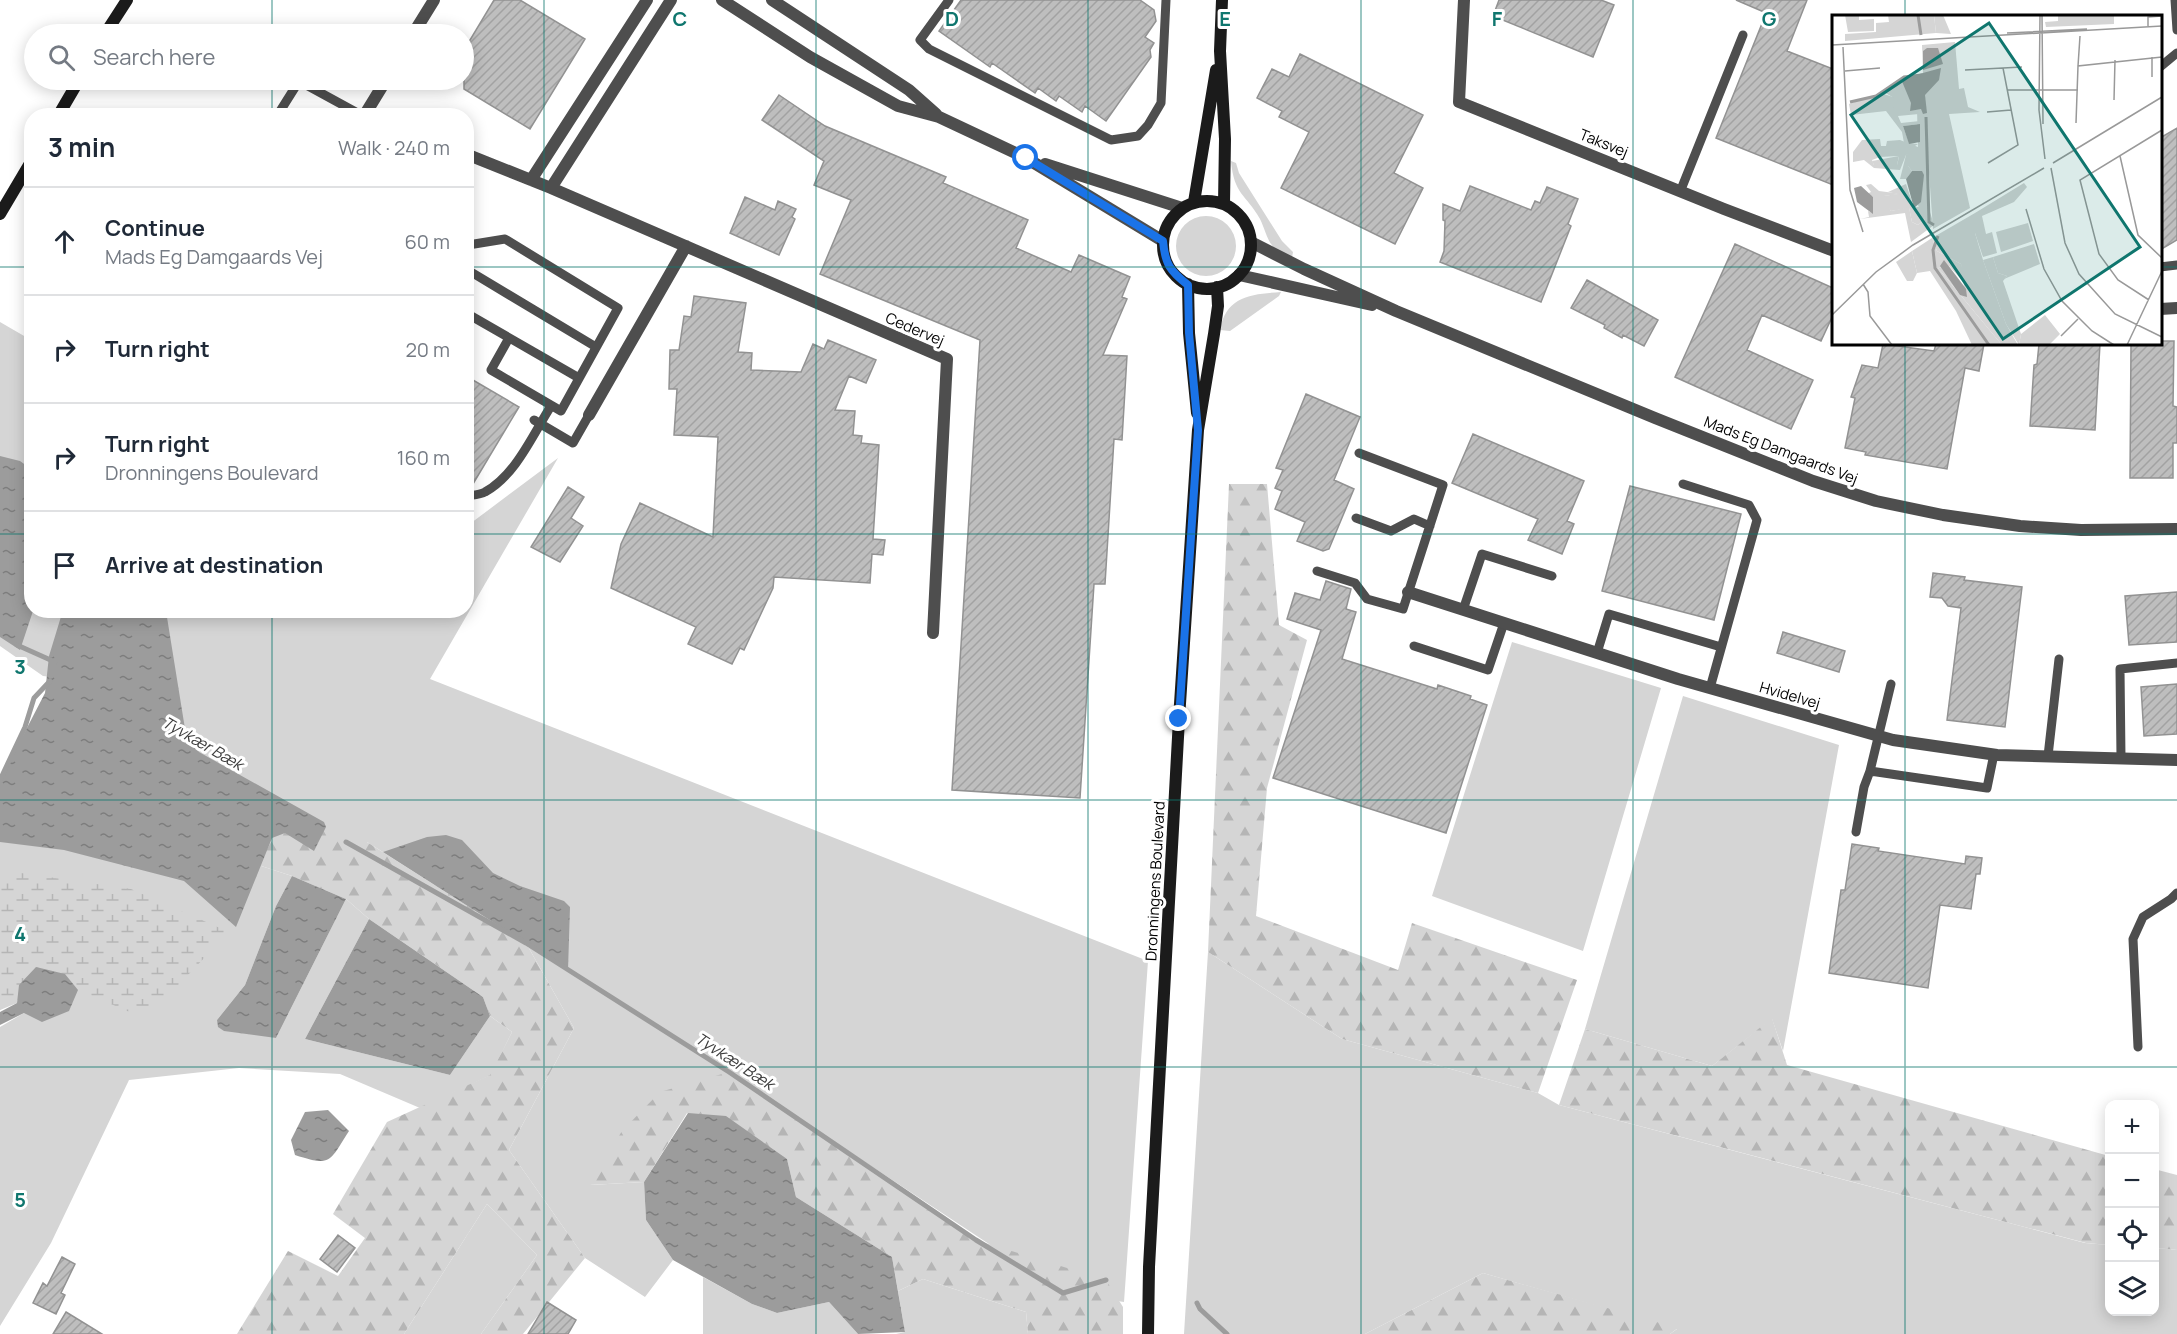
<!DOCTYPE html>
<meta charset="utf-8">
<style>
:root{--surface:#fff;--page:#f2f2f3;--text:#1f2937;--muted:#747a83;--line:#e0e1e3}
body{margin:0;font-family:Manrope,sans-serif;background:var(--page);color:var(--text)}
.controls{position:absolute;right:18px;bottom:18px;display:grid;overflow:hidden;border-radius:12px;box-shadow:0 3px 15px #0003}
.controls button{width:54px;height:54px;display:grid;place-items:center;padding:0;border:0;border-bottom:2px solid var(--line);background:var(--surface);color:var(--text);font:30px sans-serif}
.stop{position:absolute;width:18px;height:18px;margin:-14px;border:4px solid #1a73e8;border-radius:50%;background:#fff}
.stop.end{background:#1a73e8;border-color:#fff;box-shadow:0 2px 6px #0008}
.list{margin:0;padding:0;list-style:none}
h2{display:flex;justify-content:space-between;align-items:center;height:78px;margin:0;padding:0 24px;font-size:26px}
h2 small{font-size:20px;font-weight:400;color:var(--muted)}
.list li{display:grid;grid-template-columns:39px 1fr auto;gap:18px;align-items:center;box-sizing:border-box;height:108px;padding:0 24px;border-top:2px solid var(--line)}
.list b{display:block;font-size:22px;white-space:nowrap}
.list p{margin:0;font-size:20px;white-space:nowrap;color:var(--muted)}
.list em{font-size:20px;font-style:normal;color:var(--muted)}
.icon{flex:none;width:33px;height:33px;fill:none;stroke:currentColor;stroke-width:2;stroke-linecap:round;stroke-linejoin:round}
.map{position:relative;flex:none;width:2177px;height:1334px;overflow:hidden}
.search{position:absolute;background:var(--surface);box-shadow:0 3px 15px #0003;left:24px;top:24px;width:450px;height:66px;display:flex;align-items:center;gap:15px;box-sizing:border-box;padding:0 21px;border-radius:33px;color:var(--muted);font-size:22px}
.panel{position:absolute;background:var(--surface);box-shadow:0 3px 15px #0003;left:24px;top:108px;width:450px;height:510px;border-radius:24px}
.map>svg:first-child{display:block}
.green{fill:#d5d5d5}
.forest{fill:url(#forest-firs)}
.wetland{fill:url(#wetland-marsh)}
.water{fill:url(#water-ripples)}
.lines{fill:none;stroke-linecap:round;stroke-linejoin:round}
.stream{stroke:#9c9c9c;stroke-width:5}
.building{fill:url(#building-hatch);stroke:#929292;stroke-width:1.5}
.lane{stroke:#4e4e4e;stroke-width:9}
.street{stroke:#4e4e4e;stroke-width:12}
.secondary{stroke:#1b1b1b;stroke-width:12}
.route{stroke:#1a73e8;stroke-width:8}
.grid{fill:none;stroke:#0f766e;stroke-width:1.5;stroke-opacity:0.55}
.labels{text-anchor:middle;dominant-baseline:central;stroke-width:6;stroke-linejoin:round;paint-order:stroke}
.street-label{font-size:15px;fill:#000;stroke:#fff}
.water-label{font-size:16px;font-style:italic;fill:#3d3d3d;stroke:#fff}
.inset-river{fill:none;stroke:#9c9c9c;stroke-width:3}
.inset-road{fill:none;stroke:#999;stroke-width:1.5}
.view{fill:#0f766e;fill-opacity:0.15;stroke:#0f766e;stroke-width:3}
.inset-edge{fill:none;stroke:#000;stroke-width:3}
.grid-label{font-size:20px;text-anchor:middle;font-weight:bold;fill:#0f766e;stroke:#fff;stroke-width:6;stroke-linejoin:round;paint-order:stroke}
</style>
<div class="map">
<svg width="2177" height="1334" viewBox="0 0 2177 1334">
<defs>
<pattern id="forest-firs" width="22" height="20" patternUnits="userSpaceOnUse" patternTransform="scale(1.5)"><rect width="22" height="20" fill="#d5d5d5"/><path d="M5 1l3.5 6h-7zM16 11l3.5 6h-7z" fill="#b5b5b5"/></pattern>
<pattern id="wetland-marsh" width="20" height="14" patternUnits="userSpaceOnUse" patternTransform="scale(1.5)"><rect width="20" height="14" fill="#d5d5d5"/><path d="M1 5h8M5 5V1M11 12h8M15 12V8" fill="none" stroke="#b5b5b5"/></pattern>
<pattern id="water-ripples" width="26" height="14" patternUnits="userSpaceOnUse" patternTransform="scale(1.5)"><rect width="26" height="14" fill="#9c9c9c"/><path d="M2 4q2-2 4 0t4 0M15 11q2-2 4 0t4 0" fill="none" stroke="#7d7d7d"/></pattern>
<pattern id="building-hatch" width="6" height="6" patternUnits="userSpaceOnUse" patternTransform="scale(1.5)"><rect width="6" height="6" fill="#bebebe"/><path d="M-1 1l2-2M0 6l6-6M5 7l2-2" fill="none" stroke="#a2a2a2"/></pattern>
</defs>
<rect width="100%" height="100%" fill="#fff"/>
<path class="green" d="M1231,161L1236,163L1239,173L1282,241L1293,252L1292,258C1287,255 1279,253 1275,249C1267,241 1265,229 1260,219C1246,194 1234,195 1231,161Z
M1176 246a30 30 0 1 1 60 0a30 30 0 1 1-60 0Z
M1281,292L1279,296L1230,331L1220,330C1226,296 1251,294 1281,292Z
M0,322L31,340L32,610H466L467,521L471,523L558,458L430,679L1148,961L1124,1302L1063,1293L729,1072L590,1185L644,1182L646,1220L673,1260L645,1297L585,1258L509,1150L574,1028L526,943L367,842L255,864L292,876L276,906L245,985L217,1020L276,1038L346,899L369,919L305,1039L450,1075L490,1016L512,1032L491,1075L420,1108L340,1074L239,1068L129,1080L51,1243L0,1326V1027L24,1013L64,974L0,1010V799L60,678L43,676L0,646Z
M1512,642L1661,688L1583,951L1432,896Z
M1683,696L1839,745L1783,1051L1772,1019L1712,1066L1585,1029Z
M1208,952L1342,1039L1538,1093L1559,1105L2085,1243L2109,1245L2110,1312H2154L2155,1248L2177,1250V1334H1670L1677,1329L1483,1273L1365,1334H1184Z
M487,1204L537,1255L481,1334H404Z
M703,1277L752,1304L777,1313L829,1302L858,1334H703Z
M923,1279L1026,1312L1028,1334H896L905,1332L898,1291Z"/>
<path class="forest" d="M1229,484H1267L1279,625L1307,640L1267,788L1256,916L1398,970L1412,923L1577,980L1538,1093L1342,1039L1208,952Z
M275,818L367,842L526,943L574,1028L509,1150L585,1258L523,1334H481L537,1255L487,1204L404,1334H237L288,1251L338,1276L365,1238L333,1214L387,1122L490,1075L512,1032L490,1016L483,997L369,919L346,899L292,876L255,864Z
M1772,1018L1787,1065L2109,1156V1245L2086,1243L1559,1105L1585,1029L1712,1066Z
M729,1072L976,1240L1106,1280L1123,1307V1334H1028L1026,1312L923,1279L898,1291L892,1257L796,1197L787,1159L687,1113L644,1182L589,1185L622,1131L660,1092Z
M2154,1169L2177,1175V1250L2155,1248Z
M1483,1273L1678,1328L1670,1334H1365Z"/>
<path class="wetland" d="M0,870L131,889L229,932L146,1019L78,990L64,974L19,985L17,1003L0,1010Z"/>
<path class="water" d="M0,456L20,461L31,469L33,611L20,650L0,637Z
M63,610L166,611L186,735L199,752L324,822L326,827L314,851L285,833L272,838L236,927L184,881L64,850L0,842V780L45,693L49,656Z
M446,835L462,840L493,873L520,886L564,901L570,907L568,970L383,852L427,837Z
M292,876L346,899L276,1038L224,1031L218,1027L217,1020L245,985L276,906Z
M369,919L483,997L490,1016L450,1075L305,1039Z
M36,967L65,974L78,990L69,1011L42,1022L24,1013L0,1025V1012L17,1003L19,985Z
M328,1110L349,1131C329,1162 332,1167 295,1155L291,1140L305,1112Z
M688,1113L726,1116L787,1159L796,1197L892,1257L905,1332L858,1334L829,1302L777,1313L752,1304L673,1260L646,1220L644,1182Z"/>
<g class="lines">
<path class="stream" d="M17,645L55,662
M0,780L25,727L34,698L50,681
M346,842L526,943L729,1072L976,1240L1063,1293L1106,1280
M1197,1303L1200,1309L1227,1334"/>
</g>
<path class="building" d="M494,0H520L585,39L530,129L464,89V50Z
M961,0H1140L1154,10L1156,21L1145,37L1154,43L1150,50L1151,57L1106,121L1085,106L1082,112L1059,96L1056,101L1038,88L1035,93L992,63L990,67L939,31Z
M1499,0H1601L1614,5L1593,57L1493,16Z
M1736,0H1807L1787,51L1833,69V185L1716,138L1765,16L1763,15L1764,12Z
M1300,54L1423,115L1394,173L1423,188L1395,244L1281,188L1309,132L1279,117L1282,111L1257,98L1272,69L1289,77Z
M779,95L825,126L946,177L943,183L1028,220L1016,248L1071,272L1079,255L1130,277L1122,297L1127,299L1103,355L1127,356L1122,440L1114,439L1105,584H1094L1080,798L952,790L980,340L820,274L851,200L814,185L824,161L762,120Z
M2177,128V240L2160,250V138Z
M1470,186L1531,210L1535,201L1540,203L1547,187L1578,199L1568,224L1571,226L1541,302L1440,262L1444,251L1445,221L1443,220V204L1460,211Z
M745,197L775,210L778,201L796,209L792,217L795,219L779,255L730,233Z
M1735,244L1833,288V315L1821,341L1762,315L1747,350L1813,380L1791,429L1675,377Z
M1587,280L1658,320L1644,346L1623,335L1622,338L1604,328L1605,325L1571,308Z
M694,296L746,303L738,352L752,353L751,370L801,372L813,344L824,349L828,340L876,360L866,383L849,376L835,410L855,411L853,435L862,436L861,443L879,445L873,539L885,540L883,555L872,554L870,583L774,577L773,588L744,650L740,648L732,664L688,644L696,627L611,588L621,544L640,503L713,537L718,437L674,435L677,389H669L670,350H679L684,316L691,317Z
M2160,341H2174L2173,406L2177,407V443H2173V478H2130L2131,344H2160Z
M1883,344L1934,351L1936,344H1984L1979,371L1965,368L1947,469L1865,455L1866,452L1845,448L1855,398L1851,397L1862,365L1878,368Z
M2039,344H2100L2095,430L2030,426L2034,365L2037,364Z
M466,376L519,407L470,489H466Z
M1306,394L1360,417L1334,480L1354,489L1329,549L1323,551L1297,541L1305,522L1275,509L1282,491L1275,488L1283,470L1276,468Z
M1473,434L1584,481L1567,521L1574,524L1562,554L1528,540L1538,519L1452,483Z
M1630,486L1741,514L1714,620L1602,591Z
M568,487L584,497L571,518L583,526L560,562L531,547Z
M1933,573L1965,577L1964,580L2022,587L2005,727L1947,720L1961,608L1948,606L1942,598L1930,597Z
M1326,581L1351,589L1346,609L1356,612L1342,659L1437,689L1438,685L1471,696L1470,699L1487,705L1446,833L1273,778L1321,630L1287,619L1295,593L1320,600Z
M2177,592V642L2129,645L2125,596Z
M1783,632L1845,651L1839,672L1777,653Z
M2177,684V734L2144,736L2141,687Z
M1852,844L1879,848L1878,851L1965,864L1966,856L1982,858L1980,874H1976L1971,909L1940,905L1928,988L1829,973L1841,890H1845Z
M338,1235L355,1248L337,1272L320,1259Z
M62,1257L75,1264L61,1293L65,1295L56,1314L33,1303L43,1283L47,1286Z
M547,1302L576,1320L568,1334H528Z
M66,1312L102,1334H53Z"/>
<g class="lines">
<path class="lane" d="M949,0L920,40L929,49L1111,140L1138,136L1148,125L1161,103L1166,0
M2175,0L2177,30
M2160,67L2177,53
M277,116L299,81L363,116
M1680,192L1743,35
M466,248L468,245L505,239L618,308L561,411L491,370L509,338
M2160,267L2177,265
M466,269L596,347
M466,313L579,378
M534,420L573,443L589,415
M1683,484L1749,505L1757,520L1710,688
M466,496C472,495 480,495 485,492C516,475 533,434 551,406
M1356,518L1391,531L1414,519L1430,526
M1317,571L1355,583L1367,599L1403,609L1443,485L1359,453
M1463,610L1482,554L1552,576
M1414,646L1488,670L1504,623
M1597,653L1609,614L1721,647
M1891,684L1870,771L1987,788L1994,754
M2048,756L2059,659
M2121,758L2120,669L2177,663
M1856,832L1864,787L1870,771
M2138,1047L2133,939L2143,917L2171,899L2177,893"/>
<path class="street" d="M722,0L810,57L898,106L939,117L1026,158L1163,241
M772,0L909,90L936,114
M1464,0L1459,102L1724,209L1834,251
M413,34L434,0
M364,116L386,80
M466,154L551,188L947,359L933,633
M1045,164L1182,208
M531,180L647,0
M551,188L671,0
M1251,242L1304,269L1396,311L1655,418L1813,481L1876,501L1943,515L2020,526L2081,530L2177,529
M1239,275L1372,305
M2160,309L2177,308
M589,415L686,246
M1408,592L1678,679L1893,740L1997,755L2177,760"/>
<path class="secondary" d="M1222,0L1220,51L1225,139L1224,204
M105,34L127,0
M58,116L79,80
M1163 245a44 44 0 1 1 88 0a44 44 0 1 1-88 0Z
M1194,202L1216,70
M0,214L32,160
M1188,284L1189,333L1197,413
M1148,1334L1149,1267L1179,719L1198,430L1214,334L1218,306L1217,287"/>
</g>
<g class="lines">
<path class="route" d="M1026,158L1163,241C1165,264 1170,271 1188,285L1189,333L1198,430L1179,719"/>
</g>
<path class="grid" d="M272,0V34M544,0V1334M816,0V1334M1088,0V1334M1361,0V1334M1633,0V1334M1905,0V16M272,80V116M0,267H32M466,267H1834M2160,267H2177M1905,344V1334M0,534H32M466,534H2177M272,610V1334M0,800H2177M0,1067H2177"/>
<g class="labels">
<g class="street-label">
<text transform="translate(1604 143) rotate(22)">Taksvej</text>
<text transform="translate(915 329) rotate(23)">Cedervej</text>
<text transform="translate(1781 450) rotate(21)">Mads Eg Damgaards Vej</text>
<text transform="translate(1790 695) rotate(16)">Hvidelvej</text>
<text transform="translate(1155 881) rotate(-87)">Dronningens Boulevard</text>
</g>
<g class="water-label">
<text transform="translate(203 743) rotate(30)">Tyvkær Bæk</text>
<text transform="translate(735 1061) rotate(33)">Tyvkær Bæk</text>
</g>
</g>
<g transform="translate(1832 15)">
<rect width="330" height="330" fill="#fff"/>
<path d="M13,0H31L27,1V5L42,4V16L16,17ZM56,0H102L104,18L13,26V19L44,17V8L57,7ZM123,27L127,74L132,73L136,92L148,97L117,99L138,193L101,214L97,157L76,151L80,156L74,164H68L74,140L96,127L87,99L66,101L69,108L88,106V109L71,111L77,128L86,129L80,133L72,128L70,117L54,96L19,100L17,89L49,78L61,82L50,76L72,63L91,61L90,30ZM67,141L65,150H42L40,146ZM74,169L82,193L89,191L93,204L86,210L80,207L77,193L59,196L51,185V181L66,179L56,177ZM143,198V218L151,245L174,309L186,330H170L106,253L117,251L132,271L129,249L105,236L100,223ZM196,208L201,226L169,237L164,217ZM202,229L208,249L172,264L175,261L166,258L161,242ZM80,236L85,258L81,266H75L64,247ZM213,300L228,319L217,330H187L189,319Z" fill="#d5d5d5"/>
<path d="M102,0H111L119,19L104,18ZM92,93L96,127L91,138L74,140L68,155L42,153L32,145L21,147V137L30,125L48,124L49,131H54L55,126L68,125L86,132L85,94ZM48,142L66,141L67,142L65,150H42L40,145ZM76,151H90L97,157V194L102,210L79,227L73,198L28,204L37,202L36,196L41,198V182L35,179L39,177L34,170L39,169L47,176L70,179L52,181L59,196L77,192L80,207L86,210L93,204L86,190L90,156H80ZM192,168L195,172L182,187L150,201L154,219L160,217L165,238L151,242L143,218V198ZM100,223L105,236L129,249L137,273L117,251L106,253L170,330H140L124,296L98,256L85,258L80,236ZM161,242L166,258L175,261L171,266L189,319L187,330L174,309L151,245Z" fill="#d5d5d5" fill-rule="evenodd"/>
<path d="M67,67L74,83L77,96L62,93L61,82L50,76Z" fill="#d5d5d5"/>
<path d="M226,0H293L282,1V9L214,12L213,7L226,6Z" fill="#d5d5d5"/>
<path d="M95,33H106L111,49L91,55V36ZM109,53L107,65L93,80L95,98L91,99L89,94L78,96L79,88L69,64ZM88,109V127L77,129L71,111ZM80,156H90L92,160L89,187L82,193L74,164ZM29,171L41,182V199L25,187L22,173ZM112,245L134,274L135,282L128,280L108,251Z" fill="#9c9c9c"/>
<path class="inset-river" d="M86,0L89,20M18,87L44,81L72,62L90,60M94,102L97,207L102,210M106,221L101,235L103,253L157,330"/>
<path class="inset-road" d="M208,0L207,95L213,144M210,0L211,109M316,11V2L330,1M175,18L255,14M0,30L330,11M11,32L18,175L31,217M246,51L248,21M133,55L190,52M13,56L48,53M320,62V42M175,75H246M282,85L283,45M155,97L179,95M244,108L246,51L330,42M288,141L306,220L330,243M156,148L186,130L171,53M221,148L330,82M219,153L233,228L247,259L283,299L330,322M194,194L212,254L230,286L260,316L282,330M31,269L36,277L38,301L60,330M317,285L286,265L267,239L248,165L330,115M0,300L44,257L81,230L212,153M229,321L246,304M295,330L330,256"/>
<path class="view" d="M157,8L308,232L171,324L19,100Z"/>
<rect width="330" height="330" class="inset-edge"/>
</g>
<g class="grid-label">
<text x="680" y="26">C</text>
<text x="952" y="26">D</text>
<text x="1225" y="26">E</text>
<text x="1497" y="26">F</text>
<text x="1769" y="26">G</text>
<text x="20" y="674">3</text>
<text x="20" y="941">4</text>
<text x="20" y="1207">5</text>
</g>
</svg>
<div class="controls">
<button>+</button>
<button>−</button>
<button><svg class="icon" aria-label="locate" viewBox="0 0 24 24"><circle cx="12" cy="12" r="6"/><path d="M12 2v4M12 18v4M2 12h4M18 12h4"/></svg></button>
<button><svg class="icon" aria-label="layers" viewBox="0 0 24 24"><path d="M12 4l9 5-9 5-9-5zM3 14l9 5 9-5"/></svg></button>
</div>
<div class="stop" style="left:1026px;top:158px"></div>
<div class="stop end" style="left:1179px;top:719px"></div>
<div class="search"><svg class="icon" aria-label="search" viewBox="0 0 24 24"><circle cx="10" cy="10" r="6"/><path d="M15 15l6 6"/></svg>Search here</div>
<section class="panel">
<h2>3 min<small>Walk · 240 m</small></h2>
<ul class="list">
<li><svg class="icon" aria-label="ahead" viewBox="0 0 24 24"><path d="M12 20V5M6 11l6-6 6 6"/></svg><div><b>Continue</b><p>Mads Eg Damgaards Vej</p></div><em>60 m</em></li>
<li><svg class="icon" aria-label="right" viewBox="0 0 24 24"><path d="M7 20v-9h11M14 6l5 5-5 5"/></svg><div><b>Turn right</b></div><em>20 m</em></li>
<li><svg class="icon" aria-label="right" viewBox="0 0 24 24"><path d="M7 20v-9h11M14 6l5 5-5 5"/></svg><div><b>Turn right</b><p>Dronningens Boulevard</p></div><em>160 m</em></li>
<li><svg class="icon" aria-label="arrive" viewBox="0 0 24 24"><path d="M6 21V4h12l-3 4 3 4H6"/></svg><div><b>Arrive at destination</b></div></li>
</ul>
</section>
</div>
